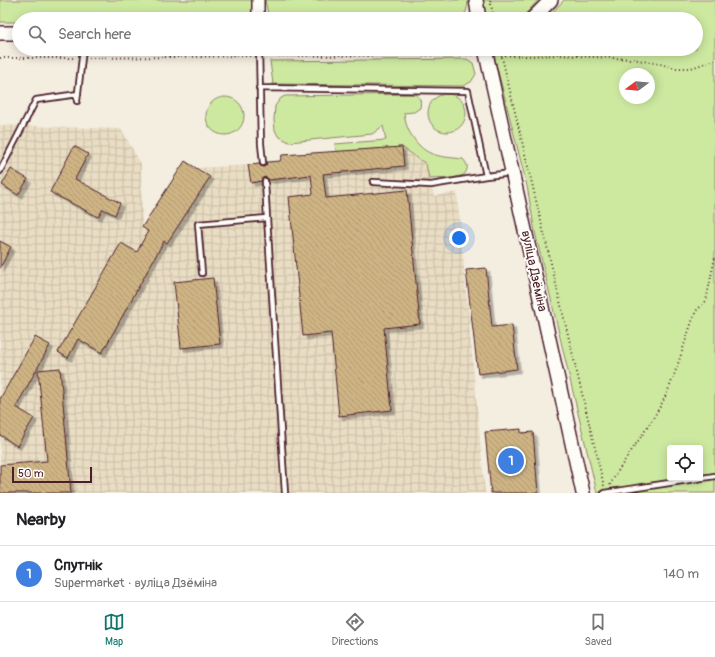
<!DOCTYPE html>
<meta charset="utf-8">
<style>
:root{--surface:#fff;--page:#f2f2f2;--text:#202124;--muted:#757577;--line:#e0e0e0;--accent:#0f766e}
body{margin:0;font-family:Pangolin,sans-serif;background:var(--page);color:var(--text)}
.controls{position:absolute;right:12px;bottom:12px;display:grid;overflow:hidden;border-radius:4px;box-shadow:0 2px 10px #0003}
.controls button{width:36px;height:36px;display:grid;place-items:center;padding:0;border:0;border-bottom:1px solid var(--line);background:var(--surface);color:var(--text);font:20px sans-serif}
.compass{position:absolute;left:619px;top:68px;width:36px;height:36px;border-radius:50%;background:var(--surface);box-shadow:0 2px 10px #0003;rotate:254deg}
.scale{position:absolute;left:12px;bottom:10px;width:80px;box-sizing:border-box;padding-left:4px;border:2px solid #4a1f2b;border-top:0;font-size:11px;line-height:14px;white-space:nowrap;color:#4a1f2b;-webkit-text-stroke:3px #fdfcf7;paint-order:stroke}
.you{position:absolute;left:459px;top:238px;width:14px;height:14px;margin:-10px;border:3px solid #fff;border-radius:50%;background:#1a73e8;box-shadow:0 0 0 6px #1a73e833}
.badge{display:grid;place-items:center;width:26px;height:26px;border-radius:50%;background:var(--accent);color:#fff;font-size:13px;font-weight:700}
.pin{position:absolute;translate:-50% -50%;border:2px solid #fff;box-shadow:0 1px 4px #0006}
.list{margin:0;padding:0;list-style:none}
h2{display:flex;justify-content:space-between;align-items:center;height:52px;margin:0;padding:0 16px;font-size:17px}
h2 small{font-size:13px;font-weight:400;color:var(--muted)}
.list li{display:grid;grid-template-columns:26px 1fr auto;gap:12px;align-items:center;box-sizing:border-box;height:56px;padding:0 16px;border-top:1px solid var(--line)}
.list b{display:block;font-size:15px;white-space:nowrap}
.list p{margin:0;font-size:13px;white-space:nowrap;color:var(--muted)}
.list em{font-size:13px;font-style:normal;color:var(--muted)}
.icon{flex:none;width:22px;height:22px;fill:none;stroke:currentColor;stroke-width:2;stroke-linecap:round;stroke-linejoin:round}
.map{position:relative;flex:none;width:715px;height:493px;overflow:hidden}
.search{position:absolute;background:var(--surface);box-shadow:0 2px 10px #0003;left:12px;right:12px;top:12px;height:44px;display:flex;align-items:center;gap:10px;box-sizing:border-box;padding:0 14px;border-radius:22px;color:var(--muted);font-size:15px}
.sheet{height:108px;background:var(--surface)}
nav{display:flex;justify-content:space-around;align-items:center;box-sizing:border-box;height:56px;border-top:1px solid var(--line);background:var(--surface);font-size:11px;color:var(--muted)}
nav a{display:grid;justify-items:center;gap:2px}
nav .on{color:var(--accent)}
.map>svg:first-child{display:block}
.industrial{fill:url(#industrial-grid)}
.grass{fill:#cde9a0;stroke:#8c8466;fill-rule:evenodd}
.building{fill:url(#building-back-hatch);stroke:#4a1f2b;filter:url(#shadow)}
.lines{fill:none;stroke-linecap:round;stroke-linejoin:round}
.service-casing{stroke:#4a1f2b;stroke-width:8}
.tertiary-casing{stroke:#4a1f2b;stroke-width:14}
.secondary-casing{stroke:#4a1f2b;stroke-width:16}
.path{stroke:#4a1f2b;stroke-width:2;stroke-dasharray:1 3;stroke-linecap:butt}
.service{stroke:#fdfcf7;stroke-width:4.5}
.tertiary{stroke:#fdfcf7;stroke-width:11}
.secondary{stroke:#fdfcf7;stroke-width:13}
.labels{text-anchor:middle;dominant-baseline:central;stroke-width:4;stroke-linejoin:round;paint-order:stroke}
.street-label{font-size:13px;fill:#4a1f2b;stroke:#fdfcf7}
</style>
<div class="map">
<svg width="715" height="493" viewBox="0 0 715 493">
<defs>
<pattern id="industrial-grid" width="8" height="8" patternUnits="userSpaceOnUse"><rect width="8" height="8" fill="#e9ddc4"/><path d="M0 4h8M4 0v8" fill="none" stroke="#c9bda9"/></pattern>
<pattern id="building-back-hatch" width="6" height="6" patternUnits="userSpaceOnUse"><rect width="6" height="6" fill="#ceb484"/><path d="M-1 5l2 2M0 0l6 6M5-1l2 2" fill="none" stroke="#b29a72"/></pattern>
<filter id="shadow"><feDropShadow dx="3.5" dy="3.5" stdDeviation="0" flood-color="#0004"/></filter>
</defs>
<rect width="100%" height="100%" fill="#f4eee0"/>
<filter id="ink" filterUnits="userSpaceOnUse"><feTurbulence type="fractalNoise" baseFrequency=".025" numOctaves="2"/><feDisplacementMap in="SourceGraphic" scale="8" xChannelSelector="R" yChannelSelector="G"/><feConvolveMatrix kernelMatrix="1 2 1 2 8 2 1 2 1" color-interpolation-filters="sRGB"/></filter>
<g filter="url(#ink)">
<path class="industrial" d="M0,125L121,129L141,164L142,227L185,161L196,168L248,165L280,161L282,155L402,147L426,164L434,196L457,192L485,493H0Z"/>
<path class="grass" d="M0,0H254L253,13L248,19H19V22H0Z
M265,0H468C468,7 466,15 460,19H271L268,14Z
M483,0H538C533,6 525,16 517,19C513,20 508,19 504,19C488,19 485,17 483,0Z
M564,0H715V493H597L535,232L527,186L495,59V49H696V19H546ZM625,74H649V98H625ZM670,448H700V478H670Z
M273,49H453L454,51L272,50Z
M467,59L473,63L476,74L471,82L463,86L273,84L270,61Z
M416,94C421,99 421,102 420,108L414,112L404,113C405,121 407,129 412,136C426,158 440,156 463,159C468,165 469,168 464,175L452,178L429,179L426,164L402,147L336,152L335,144L386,140L383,126L372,134L289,142L278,136L275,130L274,120L275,106L281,98L285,96Z
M428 113a19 19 0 1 1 38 0a19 19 0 1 1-38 0Z
M206 116a19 19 0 1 1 38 0a19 19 0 1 1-38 0Z"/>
<path class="building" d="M74,146L88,154L75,179L120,203L115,215L103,209L98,217L50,192Z
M402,147L404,166L323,174L326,198L407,190L420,324L384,328L392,410L339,416L331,333L303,336L289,197L313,194L311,175L269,180L267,178L264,177L261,181L251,183L248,165L259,164L261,166L264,167L267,162L280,161L282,155Z
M185,161L210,177L167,243L164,241L102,353L78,339L68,358L58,352L121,243L137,252L148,231L142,227Z
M11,169L28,179L18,195L2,185Z
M0,241L11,247L0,268Z
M486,268L492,327L512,325L517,369L478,374L466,270Z
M213,278L220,344L181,348L174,282Z
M35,337L50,345L16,407L34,418L17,446L0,435V399Z
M60,368L71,493H0V465L47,461L38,370Z
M521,429V433L533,432L538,493H491L485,432Z"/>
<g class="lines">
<defs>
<path id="service" d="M259,49L261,144L263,163
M259,88L468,91L486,176L431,185L373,182
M77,101L83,49
M0,171L36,100L78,94
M486,176L512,173
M267,218L285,493
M202,273L198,224L267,218L265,181
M604,493L715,476"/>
<path id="tertiary" d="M258,0V19"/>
<path id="secondary" d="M476,0L479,19
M532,19L551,0
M0,33H19
M485,49L583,493"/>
</defs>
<use href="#service" class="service-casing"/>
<use href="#tertiary" class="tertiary-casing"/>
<use href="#secondary" class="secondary-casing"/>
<path class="path" d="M490,0L494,19
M500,49L604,486
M497,55L523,56L559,55L632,59L660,64L675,68H691L715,60
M267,56L474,55
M0,58H74
M89,58L252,56
M610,485C625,457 647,431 662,403C677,374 684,341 696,311L706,301L715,257"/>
<use href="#service" class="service"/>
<use href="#tertiary" class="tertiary"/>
<use href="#secondary" class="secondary"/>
</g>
</g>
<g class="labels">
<g class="street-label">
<text transform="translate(534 271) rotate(78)">вуліца Дзёміна</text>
</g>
</g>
</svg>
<div class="controls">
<button><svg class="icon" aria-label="locate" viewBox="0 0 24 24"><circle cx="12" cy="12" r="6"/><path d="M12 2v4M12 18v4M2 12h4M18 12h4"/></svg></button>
</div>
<svg class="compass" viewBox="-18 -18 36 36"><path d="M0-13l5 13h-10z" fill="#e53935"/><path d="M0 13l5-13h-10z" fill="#757577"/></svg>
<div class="scale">50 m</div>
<div class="you"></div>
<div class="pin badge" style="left:511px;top:461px;background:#3f7fe0">1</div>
<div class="search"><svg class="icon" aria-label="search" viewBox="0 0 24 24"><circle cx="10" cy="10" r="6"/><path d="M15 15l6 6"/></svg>Search here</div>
</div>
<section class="sheet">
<h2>Nearby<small></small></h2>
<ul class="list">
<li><span class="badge" style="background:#3f7fe0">1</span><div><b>Спутнік</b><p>Supermarket · вуліца Дзёміна</p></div><em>140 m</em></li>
</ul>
</section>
<nav>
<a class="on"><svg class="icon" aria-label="map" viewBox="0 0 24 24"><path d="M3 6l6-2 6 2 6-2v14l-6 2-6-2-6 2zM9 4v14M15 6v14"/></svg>Map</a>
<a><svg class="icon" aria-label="directions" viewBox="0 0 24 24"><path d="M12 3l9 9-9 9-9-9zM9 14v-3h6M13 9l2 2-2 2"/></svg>Directions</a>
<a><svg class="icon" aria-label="saved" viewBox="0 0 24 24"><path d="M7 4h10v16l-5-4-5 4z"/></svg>Saved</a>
</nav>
